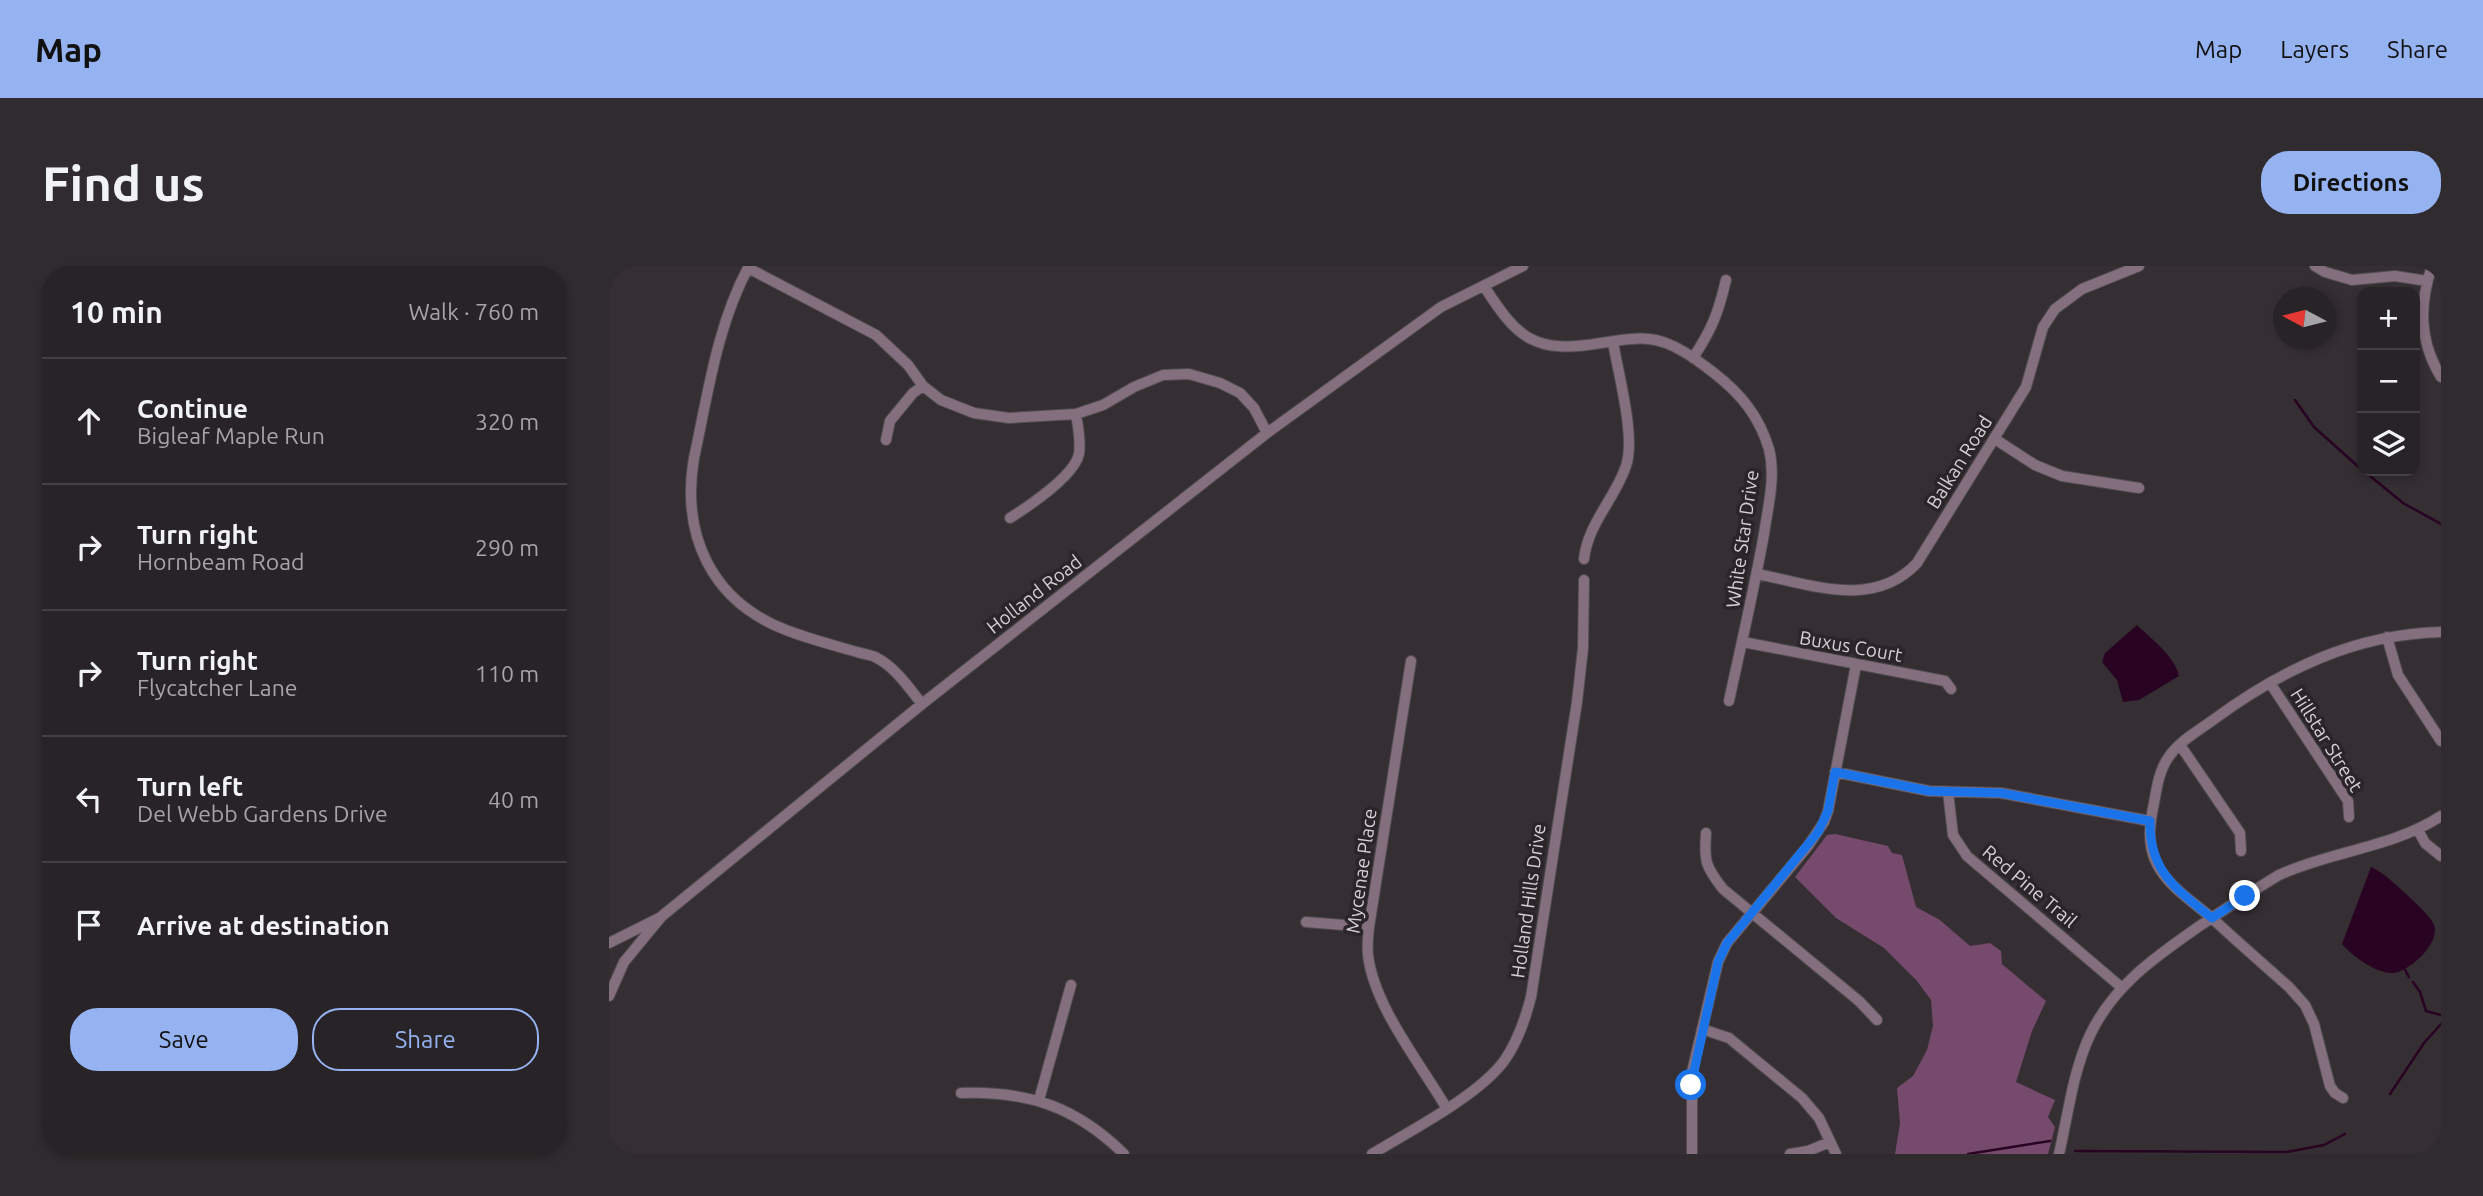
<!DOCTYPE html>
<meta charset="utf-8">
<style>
:root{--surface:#282326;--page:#302b2e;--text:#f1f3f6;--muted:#a5a4a7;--line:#444043;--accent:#95b2f1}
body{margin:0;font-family:Ubuntu,sans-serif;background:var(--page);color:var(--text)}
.controls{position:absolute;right:21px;top:21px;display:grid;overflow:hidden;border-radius:14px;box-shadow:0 4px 10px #0003}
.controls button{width:63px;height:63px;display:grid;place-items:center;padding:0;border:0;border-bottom:2px solid var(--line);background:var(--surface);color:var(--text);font:35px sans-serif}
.compass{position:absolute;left:1664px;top:21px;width:63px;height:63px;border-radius:50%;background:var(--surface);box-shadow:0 4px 10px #0003;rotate:277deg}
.stop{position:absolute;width:21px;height:21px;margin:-16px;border:5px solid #1a73e8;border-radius:50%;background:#fff}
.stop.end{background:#1a73e8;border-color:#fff;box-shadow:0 2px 7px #0008}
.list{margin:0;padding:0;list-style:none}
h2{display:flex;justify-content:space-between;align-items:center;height:91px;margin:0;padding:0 28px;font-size:30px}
h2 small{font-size:23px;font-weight:400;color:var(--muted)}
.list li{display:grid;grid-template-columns:46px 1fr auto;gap:21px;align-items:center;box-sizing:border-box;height:126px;padding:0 28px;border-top:2px solid var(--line)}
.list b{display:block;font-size:26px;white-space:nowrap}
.list p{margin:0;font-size:23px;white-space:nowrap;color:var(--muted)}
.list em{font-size:23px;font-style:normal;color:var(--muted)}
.actions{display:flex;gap:14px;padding:21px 28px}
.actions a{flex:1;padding:16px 0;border:2px solid var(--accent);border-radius:28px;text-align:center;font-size:24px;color:var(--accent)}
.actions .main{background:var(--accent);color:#111}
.icon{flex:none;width:38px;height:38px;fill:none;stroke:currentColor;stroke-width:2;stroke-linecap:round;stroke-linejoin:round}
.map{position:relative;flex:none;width:1832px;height:888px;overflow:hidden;border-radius:28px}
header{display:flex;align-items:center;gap:42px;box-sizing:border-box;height:98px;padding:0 35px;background:var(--accent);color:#111}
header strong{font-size:33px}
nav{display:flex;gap:38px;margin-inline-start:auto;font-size:24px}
.intro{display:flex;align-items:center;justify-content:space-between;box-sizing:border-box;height:168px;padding:0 42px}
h1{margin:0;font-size:49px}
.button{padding:18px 32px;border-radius:28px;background:var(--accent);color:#111;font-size:24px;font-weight:700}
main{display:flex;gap:42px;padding:0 42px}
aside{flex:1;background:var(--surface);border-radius:28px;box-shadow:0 4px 10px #0003}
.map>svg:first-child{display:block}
.forest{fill:#754a6c}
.water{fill:#280322}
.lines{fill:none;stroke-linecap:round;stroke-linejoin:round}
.stream{stroke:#280322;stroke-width:2.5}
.minor-casing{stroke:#524c50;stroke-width:12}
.minor{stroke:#846f7e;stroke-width:10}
.route{stroke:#1a73e8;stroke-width:9}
.labels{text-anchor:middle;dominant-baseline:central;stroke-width:7;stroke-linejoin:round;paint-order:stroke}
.street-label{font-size:19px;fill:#d4d0d3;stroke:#2b2529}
</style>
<header>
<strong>Map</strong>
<nav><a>Map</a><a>Layers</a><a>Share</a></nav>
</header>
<div class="intro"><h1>Find us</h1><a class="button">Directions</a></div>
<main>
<aside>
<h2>10 min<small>Walk · 760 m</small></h2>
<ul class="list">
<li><svg class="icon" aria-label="ahead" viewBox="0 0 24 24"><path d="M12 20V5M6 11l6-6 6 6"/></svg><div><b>Continue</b><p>Bigleaf Maple Run</p></div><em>320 m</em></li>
<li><svg class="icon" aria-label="right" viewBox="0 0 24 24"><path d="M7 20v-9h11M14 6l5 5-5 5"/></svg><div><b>Turn right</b><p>Hornbeam Road</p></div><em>290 m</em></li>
<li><svg class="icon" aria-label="right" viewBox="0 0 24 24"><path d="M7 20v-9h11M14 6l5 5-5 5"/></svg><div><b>Turn right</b><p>Flycatcher Lane</p></div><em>110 m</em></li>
<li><svg class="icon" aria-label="left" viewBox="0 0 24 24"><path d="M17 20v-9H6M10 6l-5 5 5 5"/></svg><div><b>Turn left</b><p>Del Webb Gardens Drive</p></div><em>40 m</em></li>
<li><svg class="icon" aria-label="arrive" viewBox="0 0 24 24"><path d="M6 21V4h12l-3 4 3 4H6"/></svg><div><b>Arrive at destination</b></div></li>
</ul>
<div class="actions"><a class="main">Save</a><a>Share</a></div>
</aside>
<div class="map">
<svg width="1832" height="888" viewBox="0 0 1832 888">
<rect width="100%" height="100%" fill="#352f33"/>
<path class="forest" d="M1226,568L1279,580L1283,587L1293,589L1307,641L1331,654L1361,680L1381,677L1392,685L1393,698L1437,735L1423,765L1407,816L1446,834L1439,851L1446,861L1439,888H1286L1291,857L1288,822L1304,810L1318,784L1324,760L1322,734L1308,715L1275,682L1227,652L1186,611L1218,569Z"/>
<path class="water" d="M1528,359C1542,373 1566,390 1570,410L1530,434L1514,436L1508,414L1493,396L1496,387Z
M1762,601C1774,606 1786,618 1796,627C1805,636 1820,648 1825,659C1832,677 1800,706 1784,707C1768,708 1743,690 1733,678Z"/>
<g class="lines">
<path class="stream" d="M1686,134L1705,161L1753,204
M1755,205L1794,237L1832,258
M1795,702L1800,711
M1804,716L1811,726L1817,745L1832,749
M1781,828L1815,777L1832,758
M1466,885L1678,886L1715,879L1736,868
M1359,888L1441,875"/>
<defs>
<path id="minor" d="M140,0C108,59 99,128 85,192C72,269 102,335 177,364C200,373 224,379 248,386C254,388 263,389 268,392C287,402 300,422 313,438
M1706,0L1716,6L1743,14L1786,10L1818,15
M1823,0C1810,39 1810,75 1832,111
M139,2L267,69L299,99L314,120L332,134L365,147L400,152L467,148L494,139L525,121L554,109L580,108L611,117L631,127L645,142L658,167
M875,20C909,74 927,88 992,77C1008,75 1024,71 1040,73C1063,75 1087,93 1105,107C1132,128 1150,150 1160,183C1167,211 1159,240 1155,268C1145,324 1132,379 1120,435
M1084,92C1103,63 1109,48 1117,14
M1386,173L1426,199L1453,210L1530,222
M277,174L281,155L304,127L314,120
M401,252C420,240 465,210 470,188C472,174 469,161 467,148
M975,293C979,257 1006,233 1017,200C1027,171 1009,107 1004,76
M1148,308C1202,318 1264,344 1308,297L1417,121L1434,61L1446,43L1473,23L1530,0
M1778,371L1789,409L1832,475
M1134,376L1336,415L1342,423
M802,395L760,661C759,670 758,680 759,689C765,741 812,798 838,843
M1661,417L1739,535L1740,551
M1571,479L1631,567L1632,585
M1226,506L1320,525L1392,527L1541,555
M1339,526L1344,569L1358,590L1512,721
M1809,564L1816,577L1832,590
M1097,567C1095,595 1096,600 1114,623L1250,735L1268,754
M697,656L760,661
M0,677L50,652
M0,730L15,696L53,650L313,438L658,167L832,41L914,0
M1093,763L1120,772L1193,832L1210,852L1227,888
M352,827C419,825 466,840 515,888
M1734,832L1726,827L1721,820L1705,758L1696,739L1680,721C1655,699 1630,677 1605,654C1585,636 1557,620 1546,594C1538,575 1541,556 1545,537C1548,521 1550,505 1559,492C1569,476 1589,465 1604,454C1672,404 1746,368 1832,366
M430,834L462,719
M763,888C801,865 869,830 895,795C909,775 916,754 922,731L968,436L974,382L975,314
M1083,888V806L1109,696L1118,677L1199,580L1215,556L1219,545L1247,399
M1181,888L1199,885L1221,876
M1450,888C1459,849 1464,805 1481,769C1504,720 1546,691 1589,661C1616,643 1642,626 1670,609C1722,585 1783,582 1832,550"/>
</defs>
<use href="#minor" class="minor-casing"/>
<use href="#minor" class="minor"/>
</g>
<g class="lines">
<path class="route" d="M1082,819L1109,696L1118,677L1209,566L1219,545L1226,506L1320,525L1392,527L1541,555C1540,605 1567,623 1603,652L1636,630"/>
</g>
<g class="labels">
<g class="street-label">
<text transform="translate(1350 196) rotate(-58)">Balkan Road</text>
<text transform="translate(1133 273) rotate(-82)">White Star Drive</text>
<text transform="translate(425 328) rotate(-38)">Holland Road</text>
<text transform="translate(1242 380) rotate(10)">Buxus Court</text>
<text transform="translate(1718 474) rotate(58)">Hillstar Street</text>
<text transform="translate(752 605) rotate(-82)">Mycenae Place</text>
<text transform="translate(1421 620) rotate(40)">Red Pine Trail</text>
<text transform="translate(919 635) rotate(-82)">Holland Hills Drive</text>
</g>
</g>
</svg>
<div class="controls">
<button>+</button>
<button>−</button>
<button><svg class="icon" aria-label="layers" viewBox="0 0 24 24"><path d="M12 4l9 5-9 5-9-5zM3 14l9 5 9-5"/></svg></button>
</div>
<svg class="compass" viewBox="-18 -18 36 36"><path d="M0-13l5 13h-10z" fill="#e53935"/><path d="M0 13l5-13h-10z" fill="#a5a4a7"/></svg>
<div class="stop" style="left:1082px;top:819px"></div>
<div class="stop end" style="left:1636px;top:630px"></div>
</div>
</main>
